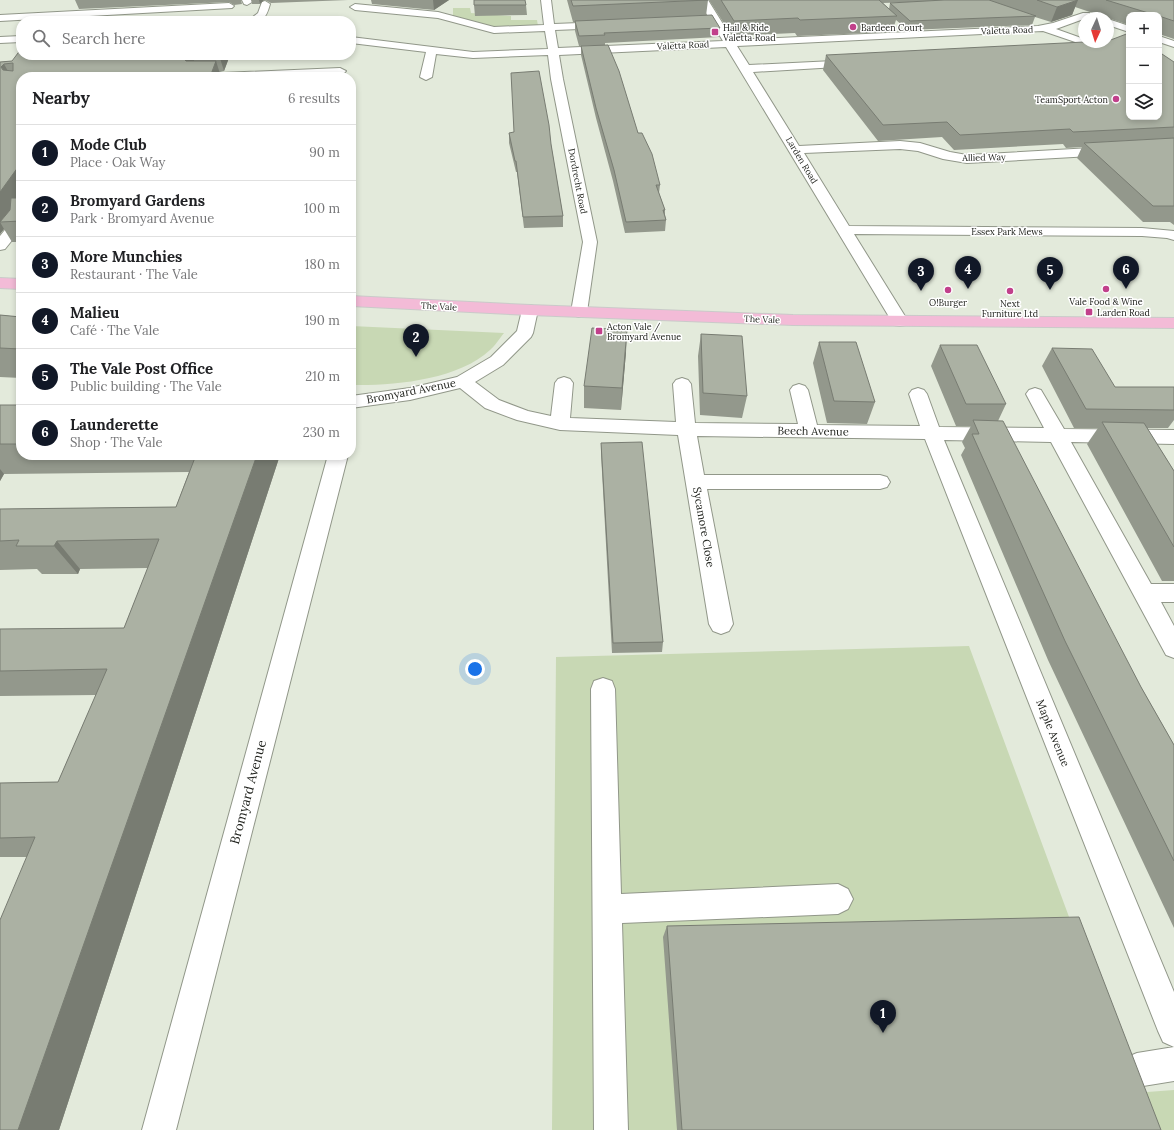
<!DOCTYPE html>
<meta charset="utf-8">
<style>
:root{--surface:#fff;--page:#f6f6f6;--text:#202124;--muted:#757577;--line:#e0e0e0;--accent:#111827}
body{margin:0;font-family:Lora,serif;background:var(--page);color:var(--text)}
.controls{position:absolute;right:12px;top:12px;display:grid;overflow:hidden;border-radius:8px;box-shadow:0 2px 6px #0003}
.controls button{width:36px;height:36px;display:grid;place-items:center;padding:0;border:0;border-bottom:1px solid var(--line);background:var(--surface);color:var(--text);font:20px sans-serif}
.compass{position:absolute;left:1078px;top:12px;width:36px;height:36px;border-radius:50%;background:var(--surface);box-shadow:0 2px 6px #0003;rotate:184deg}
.you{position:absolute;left:475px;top:669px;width:14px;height:14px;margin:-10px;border:3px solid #fff;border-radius:50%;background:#1a73e8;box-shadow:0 0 0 6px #1a73e833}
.badge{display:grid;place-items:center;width:26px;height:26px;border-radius:50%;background:var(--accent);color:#fff;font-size:13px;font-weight:700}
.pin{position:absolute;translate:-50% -33px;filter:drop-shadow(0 1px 2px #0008)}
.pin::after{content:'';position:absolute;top:21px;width:14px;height:12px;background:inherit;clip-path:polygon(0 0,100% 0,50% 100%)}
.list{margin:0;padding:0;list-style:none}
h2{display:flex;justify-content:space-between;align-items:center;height:52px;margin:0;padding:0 16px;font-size:17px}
h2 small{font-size:13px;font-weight:400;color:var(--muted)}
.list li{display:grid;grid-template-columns:26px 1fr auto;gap:12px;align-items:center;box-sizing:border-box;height:56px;padding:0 16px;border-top:1px solid var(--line)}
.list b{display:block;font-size:15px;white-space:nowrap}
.list p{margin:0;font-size:13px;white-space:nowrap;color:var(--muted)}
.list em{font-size:13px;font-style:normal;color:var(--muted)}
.icon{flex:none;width:22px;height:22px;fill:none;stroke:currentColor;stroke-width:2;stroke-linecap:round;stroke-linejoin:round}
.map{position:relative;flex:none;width:1174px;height:1130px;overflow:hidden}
.search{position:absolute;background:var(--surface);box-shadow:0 2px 6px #0003;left:16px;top:16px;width:340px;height:44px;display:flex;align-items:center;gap:10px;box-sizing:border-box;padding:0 14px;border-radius:16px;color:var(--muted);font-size:15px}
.panel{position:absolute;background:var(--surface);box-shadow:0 2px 6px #0003;left:16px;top:72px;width:340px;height:388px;border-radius:16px}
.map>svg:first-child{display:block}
.green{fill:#c8d8b4}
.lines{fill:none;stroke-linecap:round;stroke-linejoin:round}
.minor-casing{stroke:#919789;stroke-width:2}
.major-casing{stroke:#cacac9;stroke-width:2}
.minor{fill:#fff;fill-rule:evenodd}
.major{fill:#f3bbd7;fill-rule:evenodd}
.wall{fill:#93988c;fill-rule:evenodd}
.shaded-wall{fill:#787c72}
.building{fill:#abb1a3;stroke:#787c72;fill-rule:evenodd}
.poi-dot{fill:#c1408b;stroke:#fff;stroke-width:1.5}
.labels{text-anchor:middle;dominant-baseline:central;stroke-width:3;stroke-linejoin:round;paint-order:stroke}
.far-poi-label{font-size:9px;fill:#22241f;stroke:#fff;text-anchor:start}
.far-street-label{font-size:9px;fill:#22241f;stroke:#fff}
.street-label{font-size:11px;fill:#22241f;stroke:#fff}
.near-street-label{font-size:13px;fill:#22241f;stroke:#fff}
</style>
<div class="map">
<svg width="1174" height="1130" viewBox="0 0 1174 1130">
<rect width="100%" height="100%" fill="#e3eadb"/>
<path class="green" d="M453,8H470L471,13L511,16V20H537L538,26L498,28L453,16Z
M351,326L504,333C499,339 495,346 490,350C458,380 393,386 351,385Z
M969,646L1134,1093L1174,1090V1130H552L556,657Z"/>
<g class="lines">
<defs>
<path id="minor" d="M242,0H252V2L247,5L244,4Z
M541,0H551L554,24L605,22L610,25L605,28L555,30L558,48L723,41L698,0H708L733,40L1038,26L1053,23L1083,13H1089L1091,15L1089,17L1056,29L1084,39V42H1089L1084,45L1043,31L737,46L749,65L854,60L859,63L854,66L753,72L799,146L900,141L920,143L950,152L967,155L1109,147L1114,148L1115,151L1114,154L1109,155L967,163L943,159L918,151L900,149L804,153L849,226L1142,228L1174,231V240L1167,238L1142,236L854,234L908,321L906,325L900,326L894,325L726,47L559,55L563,79L597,242L587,312L585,315L579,317L573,315L571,312L583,242L551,79L548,55L473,58L436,54L432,77L426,80L420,77L426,52L351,43V37L473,52L548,49L545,31L494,33L438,18L355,10L350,7L355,4L438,12L494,27L544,25Z
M265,1L270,4C266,19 263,21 248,21L258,13L262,2Z
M229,3L234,6L232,8L0,21V15Z
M1108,19L1129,26V32L1108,25Z
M21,36V42L0,43V37Z
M1159,36L1174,41V47L1159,42Z
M340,68L346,71L344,73L277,77H192L198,74Z
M21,215V229L5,249L0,250V236L16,216Z
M530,305L536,307L538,310L533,333L531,337L503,365L475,382L499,400L528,411L551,416L555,383L558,379L564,377L570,379L573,383L570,418L676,422L673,384L676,380L682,378L688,380L691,384L695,423L798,424L790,390L793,386L799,384L805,386L808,390L817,425L920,426L909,394L912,390L918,388L924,390L927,394L939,427L1044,428L1026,394L1029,390L1035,388L1041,390L1064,429L1174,430V444L1071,442L1151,584H1174V602H1161L1174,626V658L1166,655L1051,442L944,440L1174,992V1047L1163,1042L1158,1031L925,439L697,436L704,475H880L887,477L890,482L887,487L880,489H707L733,624L729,631L721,634L713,631L709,624L678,435L560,430L517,420L485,408L460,388L410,400L351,408V396L410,388L457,377L491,357L517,331L522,310L524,307Z
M328,455H348L176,1130H142Z
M603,678L612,681L615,689L621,894L838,884L848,889L853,899L848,909L838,914L622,923L628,1130H594L591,689L594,681Z
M1174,1047V1081L1137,1087L1125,1082L1120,1070L1125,1058L1137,1053Z"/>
<path id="major" d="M0,278L21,279V289L0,288Z
M351,296L530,305L793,315L1174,318V328L793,325L530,315L351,306Z"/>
</defs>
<use href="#minor" class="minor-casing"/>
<use href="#major" class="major-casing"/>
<use href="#minor" class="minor"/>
<use href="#major" class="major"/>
</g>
<path class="wall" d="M75,0H241L242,4L234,5L229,2L79,9Z
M251,0H264L260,4H252Z
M265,0H348L271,3Z
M371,0H449L434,10L372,4Z
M567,0H708L706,16L720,28L719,37L605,43V45L579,46L575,31V22H573Z
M709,0H1174V39L1159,34V15H1129V25L1075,7L1072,15L1051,22L1035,17L1032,25L908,30L896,20L892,32L797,36L795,33L732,36ZM912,2L890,3L889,9L883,3Z
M474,5H526L527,15L475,16Z
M581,46L638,133L660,185L659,193L665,210V215L666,220L665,231L625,233L613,181L596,118L581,55Z
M21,55H230L224,71L220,72L221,77H21V242H12L4,229L0,234V62L12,61Z
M826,55L1174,62V225L1170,222H1143L1077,158L1082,147L1066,148L1063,144L954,150L942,137L878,141L823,70Z
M509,133L551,144L563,216V227L524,228L517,172H516L509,143Z
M0,315L21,317V378L0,377Z
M701,334L747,396L742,418L700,415L698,356Z
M819,342L875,402L867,424L827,423L813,363Z
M940,345L1006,404L998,421L1141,687L1174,745V928L1048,660L961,455L965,448L962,442L971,426H956L931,366Z
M1052,348L1115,387H1174V420L1168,428H1147L1174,471V581H1162L1087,444L1098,428H1074L1042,366Z
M626,352L621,410L584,408V386Z
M0,405H21V455H280L59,1130H0L27,857H0V783L58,782L96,695L0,696V629L124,628L148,568L80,569L78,574H42L37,569L0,570V509L176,507L189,472L4,474L0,481Z
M601,443L663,642L662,652L612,653L601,454Z
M667,926L1161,1130H677L663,937Z"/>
<path class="shaded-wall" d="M259,0H264L260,4Z
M433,0H449L434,10Z
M1078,0L1072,15L1051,22L1057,7Z
M192,55L198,72L184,59Z
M219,55H230L224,71Z
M216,61L221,77H210Z
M4,64L14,82L1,67Z
M21,163V199L0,222L4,229L0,234V192Z
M627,330L626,352L621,410L622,388Z
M257,455H280L59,1130H18Z
M0,469L4,474L0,481Z
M57,541L80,569L78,574L54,546Z"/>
<path class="building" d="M474,0H525L526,5H474Z
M571,0H708L573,6Z
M721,0H879L897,16L800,20L798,18L734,21Z
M944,0H989L1036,16L910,21L890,3Z
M1037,0H1078L1057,7Z
M1106,0H1174V21L1159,16V15H1155Z
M712,15L720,28L604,33L605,35L579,36L575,21Z
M1129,33V117H1159V52L1174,62V127L1073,132L1070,129L960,135L947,122L883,125L826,55L1084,42H1108V41Z
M608,45L619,71L638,133H642L652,154L660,185H656L665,210H663L666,220L626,222L614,170L596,108L581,46Z
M21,49V55H191L184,59L186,61H216L210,77H21V163L0,192V62L12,61ZM13,63V71L3,70L1,67L4,64Z
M539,71L549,125L551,144L563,216L523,217L516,161H515L509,133L514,132L511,73Z
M1174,138V206H1153L1084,143Z
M11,198H21V221L0,222L10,210Z
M0,315L21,317V349L0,348Z
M592,328L627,330L622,388L584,386Z
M701,334L742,336L747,396L703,393Z
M819,342H856L875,402L834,401Z
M940,345H977L1006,404H966Z
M1052,348L1092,349L1115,387H1174V410L1086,409Z
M0,405H21V444H0Z
M973,420L1003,421L1141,687L1174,745V861L1065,641L972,434H979Z
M1102,422L1144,423L1174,471V547Z
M642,442L663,642L613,643L601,443Z
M196,455H257L18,1130H0V920L35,837L0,838V783L58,782L107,669L0,671V629L124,628L159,539L57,541L54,546H16L19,540L0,541V509L176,507Z
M1079,917L1161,1130H682L667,926Z"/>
<g class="poi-dot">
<circle cx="853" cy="27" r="4"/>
<rect x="711" y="28" width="8" height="8" rx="2"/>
<circle cx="1116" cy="99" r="4"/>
<circle cx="1106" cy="289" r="4"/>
<circle cx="948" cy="290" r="4"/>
<circle cx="1010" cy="291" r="4"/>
<rect x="1085" y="308" width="8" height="8" rx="2"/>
<rect x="595" y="327" width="8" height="8" rx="2"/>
</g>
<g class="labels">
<g class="far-poi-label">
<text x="723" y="27">Hail &amp; Ride<tspan x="723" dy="10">Valetta Road</tspan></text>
<text x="861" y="27">Bardeen Court</text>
<text x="1108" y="99" text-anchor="end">TeamSport Acton</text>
<text x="1106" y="301" text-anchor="middle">Vale Food &amp; Wine</text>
<text x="948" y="302" text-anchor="middle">O!Burger</text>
<text x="1010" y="303" text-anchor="middle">Next<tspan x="1010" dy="10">Furniture Ltd</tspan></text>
<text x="1097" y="312">Larden Road</text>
<text x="607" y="326">Acton Vale /<tspan x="607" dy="10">Bromyard Avenue</tspan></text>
</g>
<g class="far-street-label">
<text transform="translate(1007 30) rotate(-2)">Valetta Road</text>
<text transform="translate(683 45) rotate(-3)">Valetta Road</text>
<text transform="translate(984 157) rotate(-1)">Allied Way</text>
<text transform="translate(802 160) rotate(59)">Larden Road</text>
<text transform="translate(578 181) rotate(79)">Dordrecht Road</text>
<text x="1007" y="231">Essex Park Mews</text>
<text transform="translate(439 306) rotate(3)">The Vale</text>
<text transform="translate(762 319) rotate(2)">The Vale</text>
</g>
<g class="street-label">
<text transform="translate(411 391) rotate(-11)">Bromyard Avenue</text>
<text transform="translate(813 431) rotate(1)">Beech Avenue</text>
<text transform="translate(704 527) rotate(80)">Sycamore Close</text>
<text transform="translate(1053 733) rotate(68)">Maple Avenue</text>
</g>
<g class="near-street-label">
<text transform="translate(248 792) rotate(-75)">Bromyard Avenue</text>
</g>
</g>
</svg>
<div class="controls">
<button>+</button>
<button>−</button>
<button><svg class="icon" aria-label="layers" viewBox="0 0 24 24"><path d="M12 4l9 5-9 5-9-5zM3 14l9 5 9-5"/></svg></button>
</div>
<svg class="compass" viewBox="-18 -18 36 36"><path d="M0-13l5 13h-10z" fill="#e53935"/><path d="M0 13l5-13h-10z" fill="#757577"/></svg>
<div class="you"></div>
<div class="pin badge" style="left:883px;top:1033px">1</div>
<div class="pin badge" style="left:416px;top:357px">2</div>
<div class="pin badge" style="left:921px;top:291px">3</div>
<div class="pin badge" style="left:968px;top:289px">4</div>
<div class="pin badge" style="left:1050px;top:290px">5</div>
<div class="pin badge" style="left:1126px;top:289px">6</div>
<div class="search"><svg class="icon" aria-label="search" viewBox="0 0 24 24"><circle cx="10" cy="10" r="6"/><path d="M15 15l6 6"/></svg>Search here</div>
<section class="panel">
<h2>Nearby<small>6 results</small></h2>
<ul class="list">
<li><span class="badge">1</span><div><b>Mode Club</b><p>Place · Oak Way</p></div><em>90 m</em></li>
<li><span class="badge">2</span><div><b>Bromyard Gardens</b><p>Park · Bromyard Avenue</p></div><em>100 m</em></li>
<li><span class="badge">3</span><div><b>More Munchies</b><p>Restaurant · The Vale</p></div><em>180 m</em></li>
<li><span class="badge">4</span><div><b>Malieu</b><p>Café · The Vale</p></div><em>190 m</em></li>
<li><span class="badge">5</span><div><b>The Vale Post Office</b><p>Public building · The Vale</p></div><em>210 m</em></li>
<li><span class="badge">6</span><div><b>Launderette</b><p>Shop · The Vale</p></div><em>230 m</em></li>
</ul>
</section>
</div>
